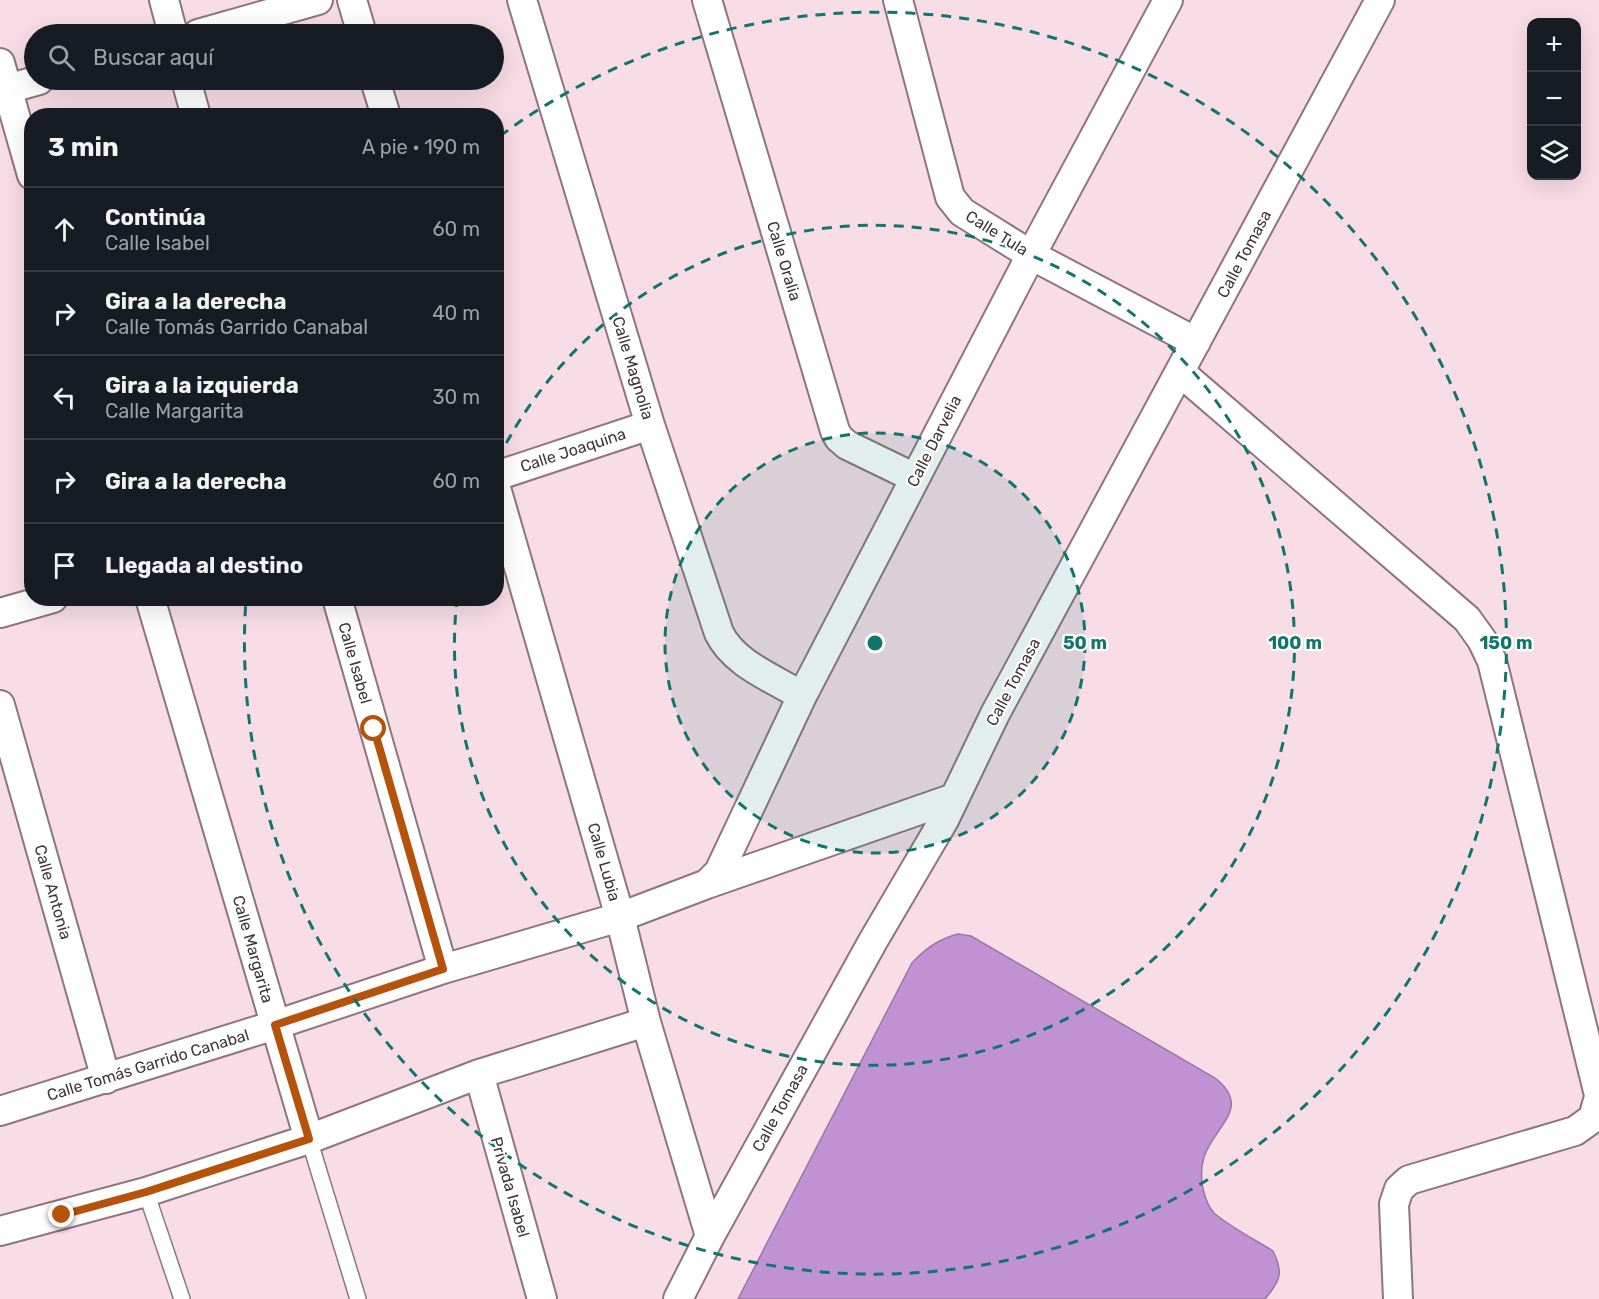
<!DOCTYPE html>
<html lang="es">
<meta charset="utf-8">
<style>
:root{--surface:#171b24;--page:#242831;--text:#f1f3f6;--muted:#9ea1a6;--line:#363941}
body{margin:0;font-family:Rubik,sans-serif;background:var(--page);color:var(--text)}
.controls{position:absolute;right:18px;top:18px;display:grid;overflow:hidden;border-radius:12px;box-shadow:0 6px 24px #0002}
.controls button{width:54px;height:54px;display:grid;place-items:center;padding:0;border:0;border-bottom:2px solid var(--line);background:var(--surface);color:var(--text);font:30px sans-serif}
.stop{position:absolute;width:18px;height:18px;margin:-14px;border:4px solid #b45309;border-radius:50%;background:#fff}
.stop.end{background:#b45309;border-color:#fff;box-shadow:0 2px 6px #0008}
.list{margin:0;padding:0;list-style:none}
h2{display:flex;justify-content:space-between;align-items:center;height:78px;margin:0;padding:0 24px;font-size:26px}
h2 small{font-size:20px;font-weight:400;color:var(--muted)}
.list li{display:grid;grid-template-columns:39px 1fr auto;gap:18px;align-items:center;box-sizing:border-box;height:84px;padding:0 24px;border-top:2px solid var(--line)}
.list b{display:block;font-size:22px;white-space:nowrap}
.list p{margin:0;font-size:20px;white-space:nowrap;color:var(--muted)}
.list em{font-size:20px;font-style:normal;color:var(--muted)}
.icon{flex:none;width:33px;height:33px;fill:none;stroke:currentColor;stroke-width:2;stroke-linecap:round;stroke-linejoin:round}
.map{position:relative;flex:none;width:1599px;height:1299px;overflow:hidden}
.search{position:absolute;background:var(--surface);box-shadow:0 6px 24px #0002;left:24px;top:24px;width:480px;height:66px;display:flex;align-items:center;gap:15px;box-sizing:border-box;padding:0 21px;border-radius:33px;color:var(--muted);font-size:22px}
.panel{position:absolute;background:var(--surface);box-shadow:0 6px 24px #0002;left:24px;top:108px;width:480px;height:498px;border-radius:24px}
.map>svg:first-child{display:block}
.water{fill:#c192d3;stroke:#9a76a5;stroke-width:1.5}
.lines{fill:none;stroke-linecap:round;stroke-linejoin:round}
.lane-casing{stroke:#8e757e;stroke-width:18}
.street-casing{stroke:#8e757e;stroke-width:32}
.lane{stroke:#fff;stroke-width:15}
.street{stroke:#fff;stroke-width:28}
.route{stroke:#b45309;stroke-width:8}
.ring{fill:none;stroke:#0f766e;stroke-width:3;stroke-dasharray:10 8}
.labels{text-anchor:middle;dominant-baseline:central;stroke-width:4.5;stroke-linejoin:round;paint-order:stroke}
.street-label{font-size:16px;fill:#403539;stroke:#fff}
.centre{fill:#0f766e;stroke:#fff;stroke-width:3}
.ring-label{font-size:18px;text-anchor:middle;font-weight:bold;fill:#0f766e;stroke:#fff;stroke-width:4.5;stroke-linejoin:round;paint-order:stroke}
</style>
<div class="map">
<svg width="1599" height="1299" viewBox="0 0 1599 1299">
<rect width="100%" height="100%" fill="#f8dce6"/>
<path class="water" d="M958,934L971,936L1215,1078C1253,1108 1214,1126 1204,1157C1201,1167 1201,1179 1203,1189C1205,1197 1208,1207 1214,1213C1227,1225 1257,1241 1273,1251C1284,1273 1280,1281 1265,1299H738L912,963C926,948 939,939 958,934Z"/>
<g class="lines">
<defs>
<path id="lane" d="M309,1139L358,1299
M146,1192L182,1299"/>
<path id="street" d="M164,0L173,34
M352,0L362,34
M522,0L650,425L719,633C734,664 773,678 802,696
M707,0L835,431L839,438L847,445L915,478
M898,0L950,197L962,212L1031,255L1196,342
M198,34L318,0
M0,63L32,175
M186,80L196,116
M375,80L386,116
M0,91L39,80
M1180,372L1467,619L1482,640L1492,661L1599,1095
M496,476L650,425
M496,488L620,917L646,1022L710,1236
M150,598L309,1139
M337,598L443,969
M0,613L53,598
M0,705L106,1079
M707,884L719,872L802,696L1031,255L1168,0
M479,1074L542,1299
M0,1111L275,1025L443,969L620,917L707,884L954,798
M0,1231L146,1192L309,1139L479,1074L646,1022
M678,1299L710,1236L873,941L944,820L995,714L1380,0
M1398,1299L1394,1204L1399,1189L1409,1180L1575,1131L1593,1118L1599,1097"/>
</defs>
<use href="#lane" class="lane-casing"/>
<use href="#street" class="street-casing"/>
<use href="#lane" class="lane"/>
<use href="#street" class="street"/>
</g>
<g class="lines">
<path class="route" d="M62,1215L146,1192L309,1139L275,1025L443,969L374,729"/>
</g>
<circle cx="875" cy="643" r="210" fill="#0f766e" fill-opacity=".12"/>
<g class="ring">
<circle cx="875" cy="643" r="210"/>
<path d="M498 459A420 420 0 1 1 457 599"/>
<path d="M500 136A631 631 0 1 1 246 599"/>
</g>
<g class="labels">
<g class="street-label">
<text transform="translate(997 233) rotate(32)">Calle Tula</text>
<text transform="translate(1244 254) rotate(-62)">Calle Tomasa</text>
<text transform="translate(784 261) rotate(73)">Calle Oralia</text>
<text transform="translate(633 368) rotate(73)">Calle Magnolia</text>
<text transform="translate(934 441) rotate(-63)">Calle Darvelia</text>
<text transform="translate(573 450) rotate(-18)">Calle Joaquina</text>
<text transform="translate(355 663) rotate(74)">Calle Isabel</text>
<text transform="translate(1013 682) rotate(-62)">Calle Tomasa</text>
<text transform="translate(604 862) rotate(74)">Calle Lubia</text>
<text transform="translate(53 892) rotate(74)">Calle Antonia</text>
<text transform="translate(253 949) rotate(74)">Calle Margarita</text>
<text transform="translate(148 1065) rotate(-17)">Calle Tomás Garrido Canabal</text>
<text transform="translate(780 1108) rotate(-61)">Calle Tomasa</text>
<text transform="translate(510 1187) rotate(74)">Privada Isabel</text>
</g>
</g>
<circle cx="875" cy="643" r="9" class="centre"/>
<g class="ring-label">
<text x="1085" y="649">50 m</text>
<text x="1295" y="649">100 m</text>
<text x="1506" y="649">150 m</text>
</g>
</svg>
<div class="controls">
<button>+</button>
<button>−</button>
<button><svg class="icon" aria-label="layers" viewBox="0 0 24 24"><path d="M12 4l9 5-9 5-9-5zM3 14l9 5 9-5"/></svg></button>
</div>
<div class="stop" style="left:374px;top:729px"></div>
<div class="stop end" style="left:62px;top:1215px"></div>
<div class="search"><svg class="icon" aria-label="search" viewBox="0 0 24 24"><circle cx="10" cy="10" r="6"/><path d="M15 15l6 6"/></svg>Buscar aquí</div>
<section class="panel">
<h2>3 min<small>A pie · 190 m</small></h2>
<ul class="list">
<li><svg class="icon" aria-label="ahead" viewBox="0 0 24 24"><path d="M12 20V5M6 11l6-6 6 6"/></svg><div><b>Continúa</b><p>Calle Isabel</p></div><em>60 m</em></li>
<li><svg class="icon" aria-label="right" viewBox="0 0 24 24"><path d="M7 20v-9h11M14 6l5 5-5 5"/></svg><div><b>Gira a la derecha</b><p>Calle Tomás Garrido Canabal</p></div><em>40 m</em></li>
<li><svg class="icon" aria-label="left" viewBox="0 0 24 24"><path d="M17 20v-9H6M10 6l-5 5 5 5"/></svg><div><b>Gira a la izquierda</b><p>Calle Margarita</p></div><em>30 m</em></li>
<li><svg class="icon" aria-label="right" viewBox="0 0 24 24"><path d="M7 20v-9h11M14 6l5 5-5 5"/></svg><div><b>Gira a la derecha</b></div><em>60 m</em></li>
<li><svg class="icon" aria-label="arrive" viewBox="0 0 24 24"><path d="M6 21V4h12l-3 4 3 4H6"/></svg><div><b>Llegada al destino</b></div></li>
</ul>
</section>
</div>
